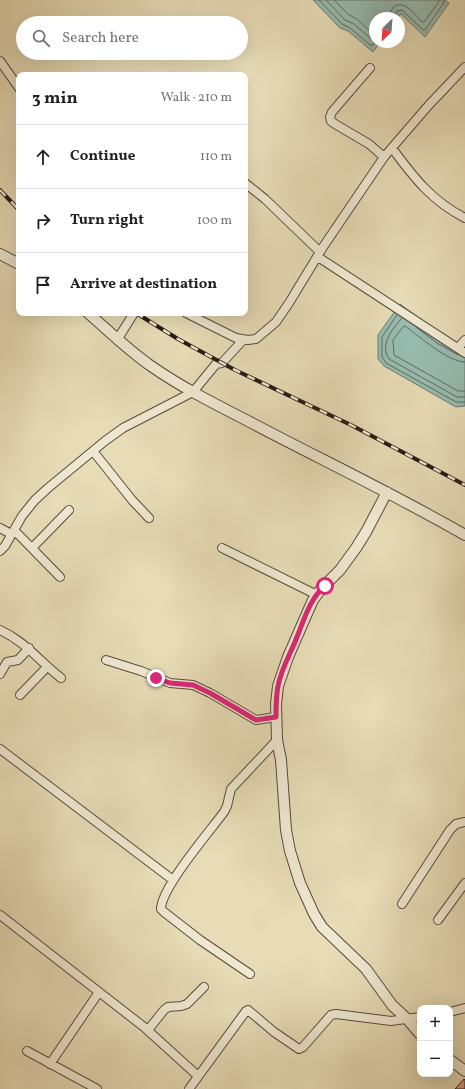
<!DOCTYPE html>
<meta charset="utf-8">
<style>
:root{--surface:#fff;--page:#f2f2f2;--text:#202124;--muted:#757577;--line:#e0e0e0}
body{margin:0;font-family:Vollkorn,serif;background:var(--page);color:var(--text)}
.controls{position:absolute;right:12px;bottom:12px;display:grid;overflow:hidden;border-radius:8px;box-shadow:0 4px 16px #0002}
.controls button{width:36px;height:36px;display:grid;place-items:center;padding:0;border:0;border-bottom:1px solid var(--line);background:var(--surface);color:var(--text);font:20px sans-serif}
.compass{position:absolute;left:369px;top:12px;width:36px;height:36px;border-radius:50%;background:var(--surface);box-shadow:0 4px 16px #0002;rotate:205deg}
.stop{position:absolute;width:12px;height:12px;margin:-9px;border:3px solid #db2777;border-radius:50%;background:#fff}
.stop.end{background:#db2777;border-color:#fff;box-shadow:0 1px 4px #0008}
.list{margin:0;padding:0;list-style:none}
h2{display:flex;justify-content:space-between;align-items:center;height:52px;margin:0;padding:0 16px;font-size:17px}
h2 small{font-size:13px;font-weight:400;color:var(--muted)}
.list li{display:grid;grid-template-columns:26px 1fr auto;gap:12px;align-items:center;box-sizing:border-box;height:64px;padding:0 16px;border-top:1px solid var(--line)}
.list b{display:block;font-size:15px;white-space:nowrap}
.list em{font-size:13px;font-style:normal;color:var(--muted)}
.icon{flex:none;width:22px;height:22px;fill:none;stroke:currentColor;stroke-width:2;stroke-linecap:round;stroke-linejoin:round}
.map{position:relative;flex:none;width:465px;height:1089px;overflow:hidden}
.search{position:absolute;background:var(--surface);box-shadow:0 4px 16px #0002;left:16px;top:16px;width:232px;height:44px;display:flex;align-items:center;gap:10px;box-sizing:border-box;padding:0 14px;border-radius:22px;color:var(--muted);font-size:15px}
.panel{position:absolute;background:var(--surface);box-shadow:0 4px 16px #0002;left:16px;top:72px;width:232px;height:244px;border-radius:8px}
.map>svg:first-child{display:block}
.water{fill:#97bbaf;stroke:#6b7b71}
.lines{fill:none;stroke-linecap:round;stroke-linejoin:round}
.shore{stroke:#606a62;stroke-width:1}
.building{fill:#d39987;stroke:#281a14}
.minor-casing{stroke:#584a3c;stroke-width:10}
.tertiary-casing{stroke:#584a3c;stroke-width:12}
.minor{stroke:#efe8d0;stroke-width:8}
.tertiary{stroke:#efe8d0;stroke-width:10}
.rail-casing{stroke:#281a14;stroke-width:4}
.rail{stroke:#efe8d0;stroke-width:2.5;stroke-dasharray:8;stroke-linecap:butt}
.route{stroke:#db2777;stroke-width:5}
</style>
<div class="map">
<svg width="465" height="1089" viewBox="0 0 465 1089">
<rect width="100%" height="100%" fill="#e7dcb6"/>
<filter id="stains"><feTurbulence type="fractalNoise" baseFrequency=".005" numOctaves="4"/><feColorMatrix values="0 0 0 0 .2 0 0 0 0 .09 0 0 0 0 .02 0 0 0 .5 -.17"/></filter>
<radialGradient id="worn" r=".72"><stop offset=".6" stop-color="#630" stop-opacity="0"/><stop offset="1" stop-color="#630" stop-opacity=".3"/></radialGradient>
<path class="water" d="M313,0H445L449,3L425,37L401,14L397,18H375V42H380L373,52L348,31L340,28Z
M400,304L442,335L465,348V406L456,407L384,366L378,359V335Z"/>
<g class="lines">
<path class="shore" d="M319,0L342,24L350,28L370,45H373L375,42
M326,0L345,20L354,24L370,38H372L375,35
M334,0L349,15L357,19L369,30L375,28
M389,18C390,13 391,9 395,6C405,0 416,16 422,22H424L438,3L439,0
M394,18L397,11L402,10L423,30H425L443,4L444,0
M397,315L382,337V357L386,363L456,402H465
M402,318C393,328 379,345 389,359L457,397H465
M417,328L437,343L458,355
M465,362C448,362 419,336 405,326L403,327L393,340L394,355L458,391H465"/>
</g>
<path class="building" d="M464,1079L465,1080V1089H455Z"/>
<g class="lines">
<defs>
<path id="minor" d="M0,61L19,88
M370,68L332,112L330,117L331,121L335,124L369,144L384,157
M392,148C414,178 432,201 465,218
M245,183L265,199L320,252
M318,257L465,353
M186,313L236,338L248,340L256,339L276,322L289,303L323,247L384,157L428,106L465,67
M117,340L134,313
M458,348L465,340
M93,451L132,500L149,518
M0,528L11,534
M14,530L60,577
M32,548L69,510
M222,548L317,595
M0,551L5,546L22,516L35,500L48,488L105,441L123,428L193,392L216,364L222,363L243,340
M0,630C26,642 39,661 61,678
M106,660L141,671L170,683L193,685L210,693L256,720L276,717
M0,674L7,662L18,660L29,648
M20,695L47,667
M0,749L173,880
M402,904L450,830L456,824L465,822
M0,915L144,1027L198,1076
M438,920L465,883
M250,974L200,940L164,912L161,909C161,888 210,831 224,812L227,806L231,789L277,740
M450,1012L465,1008
M148,1030L164,1010L168,1007L181,1006L187,1004L204,987
M27,1051L97,1089
M50,1064L99,992
M189,1089L246,1011L248,1010L274,1032L299,1049L303,1047L331,1015L336,1014L391,1021L420,1017"/>
<path id="tertiary" d="M0,254L19,264
M88,313C109,331 128,350 151,366C181,387 215,404 248,421C320,459 394,494 465,535
M387,492L366,532L356,548L340,570L321,589L313,600L305,618L288,657L278,686L276,704L277,740L281,760L286,830L290,851L300,883L314,914L322,927L366,969L392,1005L408,1020L420,1034
M450,1060L465,1071"/>
</defs>
<use href="#minor" class="minor-casing"/>
<use href="#tertiary" class="tertiary-casing"/>
<use href="#minor" class="minor"/>
<use href="#tertiary" class="tertiary"/>
<defs>
<path id="rail" d="M0,190L19,210
M136,313L178,339L235,370L351,425L465,485"/>
</defs>
<use href="#rail" class="rail-casing"/>
<use href="#rail" class="rail"/>
</g>
<g class="lines">
<path class="route" d="M156,678L170,683L193,685L210,693L256,720L276,717C276,707 276,696 278,686C281,669 291,653 297,637C304,620 310,598 325,586"/>
</g>
<rect width="100%" height="100%" filter="url(#stains)"/>
<rect width="100%" height="100%" fill="url(#worn)"/>
</svg>
<div class="controls">
<button>+</button>
<button>−</button>
</div>
<svg class="compass" viewBox="-18 -18 36 36"><path d="M0-13l5 13h-10z" fill="#e53935"/><path d="M0 13l5-13h-10z" fill="#757577"/></svg>
<div class="stop" style="left:325px;top:586px"></div>
<div class="stop end" style="left:156px;top:678px"></div>
<div class="search"><svg class="icon" aria-label="search" viewBox="0 0 24 24"><circle cx="10" cy="10" r="6"/><path d="M15 15l6 6"/></svg>Search here</div>
<section class="panel">
<h2>3 min<small>Walk · 210 m</small></h2>
<ul class="list">
<li><svg class="icon" aria-label="ahead" viewBox="0 0 24 24"><path d="M12 20V5M6 11l6-6 6 6"/></svg><div><b>Continue</b></div><em>110 m</em></li>
<li><svg class="icon" aria-label="right" viewBox="0 0 24 24"><path d="M7 20v-9h11M14 6l5 5-5 5"/></svg><div><b>Turn right</b></div><em>100 m</em></li>
<li><svg class="icon" aria-label="arrive" viewBox="0 0 24 24"><path d="M6 21V4h12l-3 4 3 4H6"/></svg><div><b>Arrive at destination</b></div></li>
</ul>
</section>
</div>
